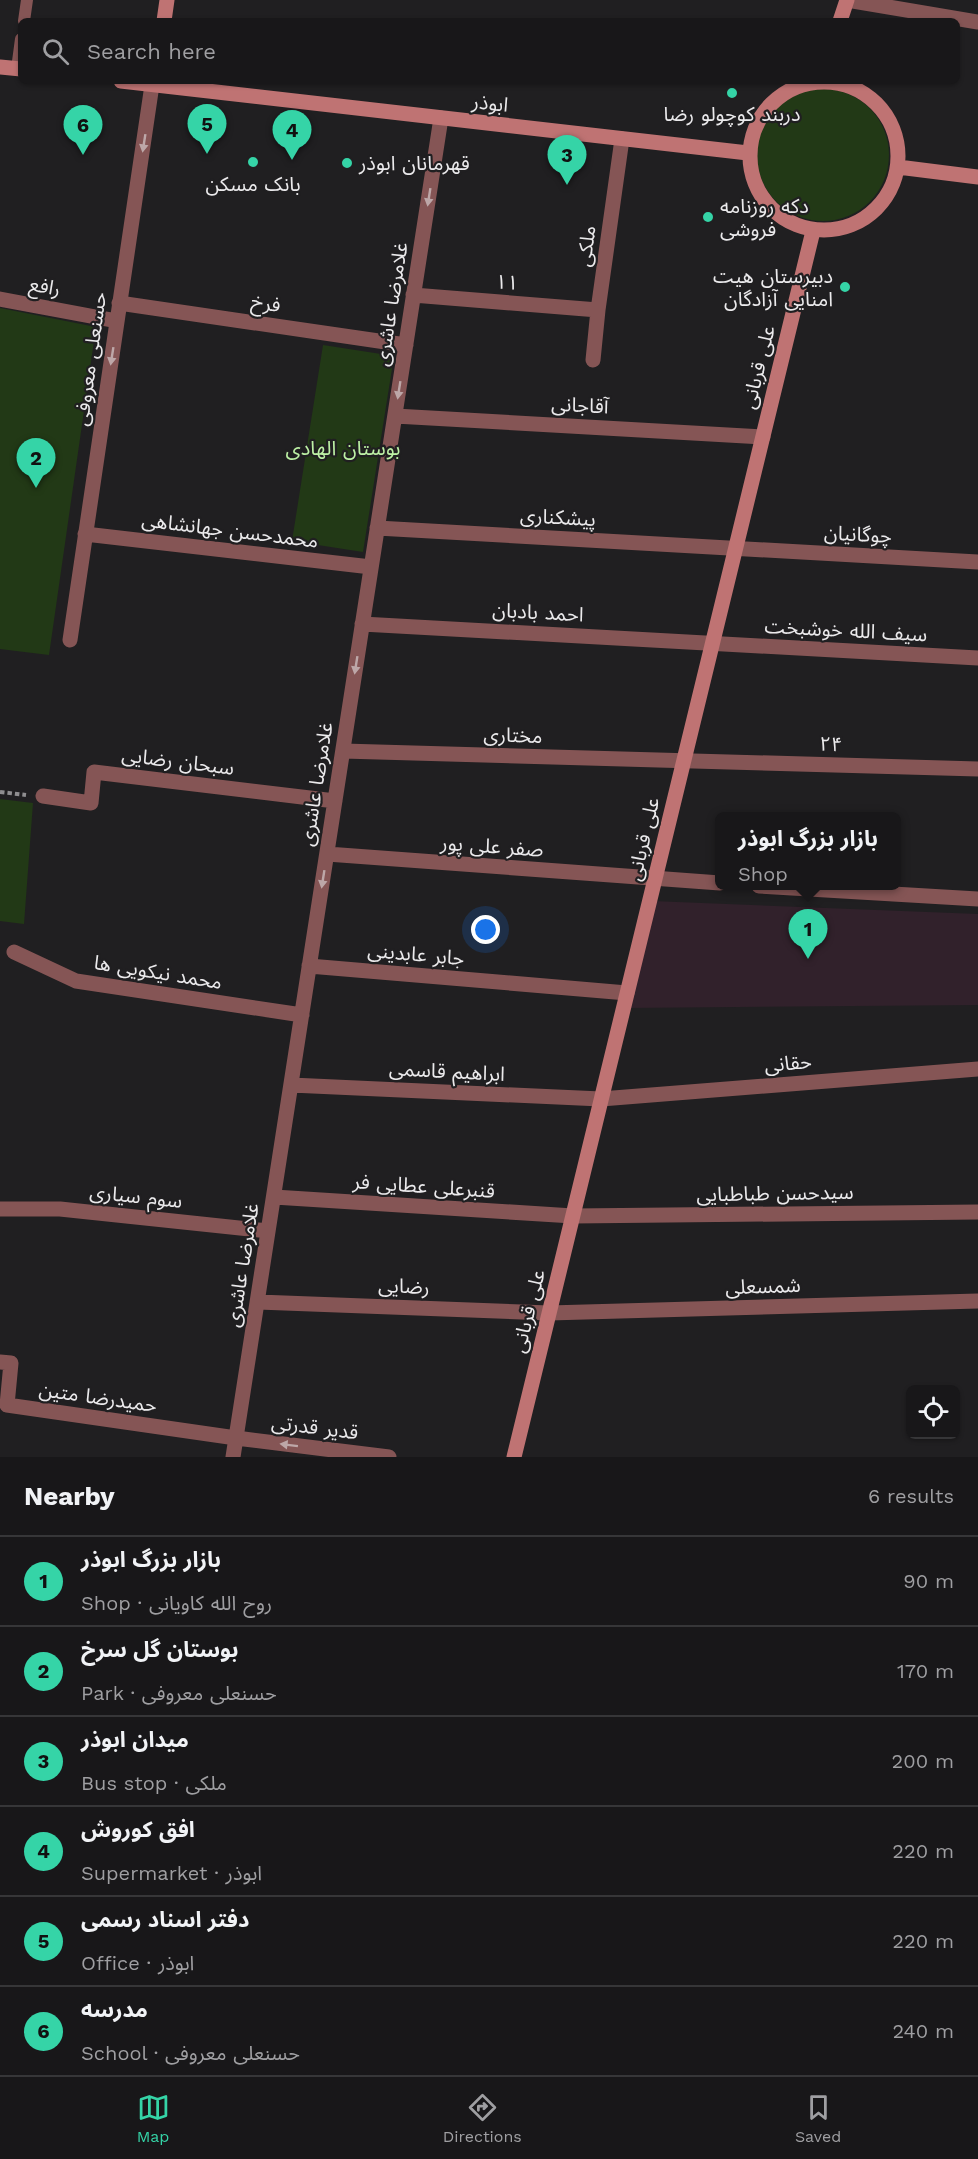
<!DOCTYPE html>
<meta charset="utf-8">
<style>
:root{--surface:#181719;--page:#212022;--text:#f1f3f6;--muted:#9f9fa2;--line:#363638;--accent:#35d4a7}
body{margin:0;font-family:"Work Sans","Noto Sans Arabic",sans-serif;background:var(--page);color:var(--text)}
.controls{position:absolute;right:18px;bottom:18px;display:grid;overflow:hidden;border-radius:9px;box-shadow:0 2px 4px #0004}
.controls button{width:54px;height:54px;display:grid;place-items:center;padding:0;border:0;border-bottom:2px solid var(--line);background:var(--surface);color:var(--text);font:30px sans-serif}
.you{position:absolute;left:486px;top:930px;width:21px;height:21px;margin:-15px;border:4px solid #fff;border-radius:50%;background:#1a73e8;box-shadow:0 0 0 9px #1a73e833}
.badge{display:grid;place-items:center;width:39px;height:39px;border-radius:50%;background:var(--accent);color:#111;font-size:20px;font-weight:700}
.pin{position:absolute;translate:-50% -50px;filter:drop-shadow(0 2px 3px #0008)}
.pin::after{content:'';position:absolute;top:32px;width:21px;height:18px;background:inherit;clip-path:polygon(0 0,100% 0,50% 100%)}
.popup{position:absolute;left:715px;top:812px;width:186px;height:78px;box-sizing:border-box;display:grid;place-content:center;border-radius:9px;background:var(--surface);filter:drop-shadow(0 2px 4px #0005);font-size:20px;white-space:nowrap;color:var(--muted)}
.popup b{font-size:22px;color:var(--text)}
.popup::after{content:'';position:absolute;left:50%;top:100%;margin-left:-12px;border:12px solid transparent;border-top-color:var(--surface)}
.list{margin:0;padding:0;list-style:none}
h2{display:flex;justify-content:space-between;align-items:center;height:78px;margin:0;padding:0 24px;font-size:26px}
h2 small{font-size:20px;font-weight:400;color:var(--muted)}
.list li{display:grid;grid-template-columns:39px 1fr auto;gap:18px;align-items:center;box-sizing:border-box;height:90px;padding:0 24px;border-top:2px solid var(--line)}
.list b{display:block;font-size:22px;white-space:nowrap}
.list p{margin:0;font-size:20px;white-space:nowrap;color:var(--muted)}
.list em{font-size:20px;font-style:normal;color:var(--muted)}
.icon{flex:none;width:33px;height:33px;fill:none;stroke:currentColor;stroke-width:2;stroke-linecap:round;stroke-linejoin:round}
.map{position:relative;flex:none;width:978px;height:1457px;overflow:hidden}
.search{position:absolute;background:var(--surface);box-shadow:0 2px 4px #0004;left:18px;right:18px;top:18px;height:66px;display:flex;align-items:center;gap:15px;box-sizing:border-box;padding:0 21px;border-radius:9px;color:var(--muted);font-size:22px}
.sheet{height:618px;background:var(--surface)}
nav{display:flex;justify-content:space-around;align-items:center;box-sizing:border-box;height:84px;border-top:2px solid var(--line);background:var(--surface);font-size:16px;color:var(--muted)}
nav a{display:grid;justify-items:center;gap:3px}
nav .on{color:var(--accent)}
.map>svg:first-child{display:block}
.commercial{fill:#31212b}
.green{fill:#223916}
.lines{fill:none;stroke-linecap:round;stroke-linejoin:round}
.path{stroke:#8f8e90;stroke-width:4;stroke-dasharray:4.5 3;stroke-linecap:butt}
.lane{stroke:#855555;stroke-width:12}
.street{stroke:#855555;stroke-width:15}
.secondary{stroke:#bf7373;stroke-width:15}
.oneway{fill:#bda7a8}
.poi-dot{fill:#35d4a7;stroke:#201f21;stroke-width:2}
.labels{text-anchor:middle;dominant-baseline:central;stroke-width:4.5;stroke-linejoin:round;paint-order:stroke}
.street-label{font-size:20px;fill:#ebeaec;stroke:#201f21}
.poi-label{font-size:20px;fill:#ebeaec;stroke:#201f21}
.park-label{font-size:20px;fill:#bdf1a5;stroke:#201f21}
</style>
<div class="map">
<svg width="978" height="1457" viewBox="0 0 978 1457">
<rect width="100%" height="100%" fill="#201f21"/>
<path class="commercial" d="M652,901L978,914V1005L626,1008Z"/>
<path class="green" d="M757 155a66 66 0 1 1 132 0a66 66 0 1 1-132 0Z
M0,308L96,327L49,655L0,649Z
M323,345L394,356L363,552L292,541Z
M0,799L33,803L24,924L0,921Z"/>
<g class="lines">
<path class="path" d="M0,792L26,795"/>
<path class="lane" d="M24,21L27,0
M17,69L21,39"/>
<path class="street" d="M847,0L978,22
M413,295L598,310
M0,299L117,321
M119,303L406,345
M593,360L598,310L622,139
M395,416L763,437
M377,528L978,562
M85,534L371,567
M362,624L978,658
M70,640L152,85
M343,751L978,769
M43,796L91,803L94,772L335,801
M327,854L720,883
M759,886L978,899
M14,952L76,981L302,1015
M309,966L627,993
M291,1085L601,1099L978,1069
M274,1197L573,1216L978,1212
M0,1209H60L268,1231
M258,1302L549,1313L978,1301
M0,1362L11,1363L7,1405L236,1438L389,1457
M233,1457L441,118"/>
<path class="secondary" d="M164,21L167,0
M840,21L847,0
M0,67L21,69
M121,81L748,153
M750 156a74 74 0 1 1 148 0a74 74 0 1 1-148 0Z
M898,167L978,177
M514,1457L813,231"/>
</g>
<defs><path id="oneway-solid" d="M-6-.8H1V-3.2L6.5 0L1 3.2V.8H-6Z" transform="scale(1.5)"/></defs>
<g class="oneway">
<use href="#oneway-solid" transform="translate(144 143) rotate(99)"/>
<use href="#oneway-solid" transform="translate(429 197) rotate(99)"/>
<use href="#oneway-solid" transform="translate(112 356) rotate(99)"/>
<use href="#oneway-solid" transform="translate(399 390) rotate(99)"/>
<use href="#oneway-solid" transform="translate(356 665) rotate(99)"/>
<use href="#oneway-solid" transform="translate(323 879) rotate(99)"/>
<use href="#oneway-solid" transform="translate(289 1445) rotate(-173)"/>
</g>
<g class="poi-dot">
<circle cx="732" cy="93" r="6"/>
<circle cx="253" cy="162" r="6"/>
<circle cx="347" cy="163" r="6"/>
<circle cx="708" cy="217" r="6"/>
<circle cx="845" cy="287" r="6"/>
</g>
<g class="labels">
<g class="street-label">
<text transform="translate(490 103) rotate(6)">ابوذر</text>
<text transform="translate(586 246) rotate(-82)">ملکی</text>
<text transform="translate(507 282) rotate(4)">۱۱</text>
<text transform="translate(45 286) rotate(11)">رافع</text>
<text transform="translate(266 303) rotate(8)">فرخ</text>
<text transform="translate(391 304) rotate(-81)">غلامرضا عاشری</text>
<text transform="translate(90 359) rotate(-82)">حسنعلی معروفی</text>
<text transform="translate(758 367) rotate(-76)">علی قربانی</text>
<text transform="translate(580 405) rotate(3)">آقاجانی</text>
<text transform="translate(558 517) rotate(3)">پیشکناری</text>
<text transform="translate(230 530) rotate(7)">محمدحسن جهانشاهی</text>
<text transform="translate(858 534) rotate(3)">چوگانیان</text>
<text transform="translate(538 612) rotate(3)">احمد بادبان</text>
<text transform="translate(846 630) rotate(3)">سیف الله خوشبخت</text>
<text transform="translate(513 735) rotate(2)">مختاری</text>
<text transform="translate(831 744) rotate(2)">۲۴</text>
<text transform="translate(178 761) rotate(7)">سبحان رضایی</text>
<text transform="translate(316 784) rotate(-81)">غلامرضا عاشری</text>
<text transform="translate(643 839) rotate(-77)">علی قربانی</text>
<text transform="translate(492 846) rotate(4)">صفر علی پور</text>
<text transform="translate(416 954) rotate(5)">جابر عابدینی</text>
<text transform="translate(158 972) rotate(9)">محمد نیکویی ها</text>
<text transform="translate(788 1063) rotate(-5)">حقانی</text>
<text transform="translate(447 1071) rotate(3)">ابراهیم قاسمی</text>
<text transform="translate(424 1186) rotate(4)">قنبرعلی عطایی فر</text>
<text transform="translate(775 1193) rotate(-1)">سیدحسن طباطبایی</text>
<text transform="translate(136 1196) rotate(6)">سوم سیاری</text>
<text transform="translate(242 1265) rotate(-81)">غلامرضا عاشری</text>
<text transform="translate(404 1286) rotate(2)">رضایی</text>
<text transform="translate(763 1286) rotate(-2)">شمسعلی</text>
<text transform="translate(528 1311) rotate(-76)">علی قربانی</text>
<text transform="translate(98 1397) rotate(8)">حمیدرضا متین</text>
<text transform="translate(315 1427) rotate(7)">قدیر قدرتی</text>
</g>
<g class="poi-label">
<text x="732" y="114">دربند کوچولو رضا</text>
<text x="359" y="163" text-anchor="start">قهرمانان ابوذر</text>
<text x="253" y="184">بانک مسکن</text>
<text x="720" y="206" text-anchor="start">دکه روزنامه<tspan x="720" dy="23">فروشی</tspan></text>
<text x="833" y="276" text-anchor="end">دبیرستان هیت<tspan x="833" dy="23">امنایی آزادگان</tspan></text>
</g>
<g class="park-label">
<text x="343" y="448">بوستان الهادی</text>
</g>
</g>
</svg>
<div class="controls">
<button><svg class="icon" aria-label="locate" viewBox="0 0 24 24"><circle cx="12" cy="12" r="6"/><path d="M12 2v4M12 18v4M2 12h4M18 12h4"/></svg></button>
</div>
<div class="you"></div>
<div class="pin badge" style="left:808px;top:959px">1</div>
<div class="popup"><b>بازار بزرگ ابوذر</b>Shop</div>
<div class="pin badge" style="left:36px;top:488px">2</div>
<div class="pin badge" style="left:567px;top:185px">3</div>
<div class="pin badge" style="left:292px;top:160px">4</div>
<div class="pin badge" style="left:207px;top:154px">5</div>
<div class="pin badge" style="left:83px;top:155px">6</div>
<div class="search"><svg class="icon" aria-label="search" viewBox="0 0 24 24"><circle cx="10" cy="10" r="6"/><path d="M15 15l6 6"/></svg>Search here</div>
</div>
<section class="sheet">
<h2>Nearby<small>6 results</small></h2>
<ul class="list">
<li><span class="badge">1</span><div><b>بازار بزرگ ابوذر</b><p>Shop · روح الله کاویانی</p></div><em>90 m</em></li>
<li><span class="badge">2</span><div><b>بوستان گل سرخ</b><p>Park · حسنعلی معروفی</p></div><em>170 m</em></li>
<li><span class="badge">3</span><div><b>میدان ابوذر</b><p>Bus stop · ملکی</p></div><em>200 m</em></li>
<li><span class="badge">4</span><div><b>افق کوروش</b><p>Supermarket · ابوذر</p></div><em>220 m</em></li>
<li><span class="badge">5</span><div><b>دفتر اسناد رسمی</b><p>Office · ابوذر</p></div><em>220 m</em></li>
<li><span class="badge">6</span><div><b>مدرسه</b><p>School · حسنعلی معروفی</p></div><em>240 m</em></li>
</ul>
</section>
<nav>
<a class="on"><svg class="icon" aria-label="map" viewBox="0 0 24 24"><path d="M3 6l6-2 6 2 6-2v14l-6 2-6-2-6 2zM9 4v14M15 6v14"/></svg>Map</a>
<a><svg class="icon" aria-label="directions" viewBox="0 0 24 24"><path d="M12 3l9 9-9 9-9-9zM9 14v-3h6M13 9l2 2-2 2"/></svg>Directions</a>
<a><svg class="icon" aria-label="saved" viewBox="0 0 24 24"><path d="M7 4h10v16l-5-4-5 4z"/></svg>Saved</a>
</nav>
